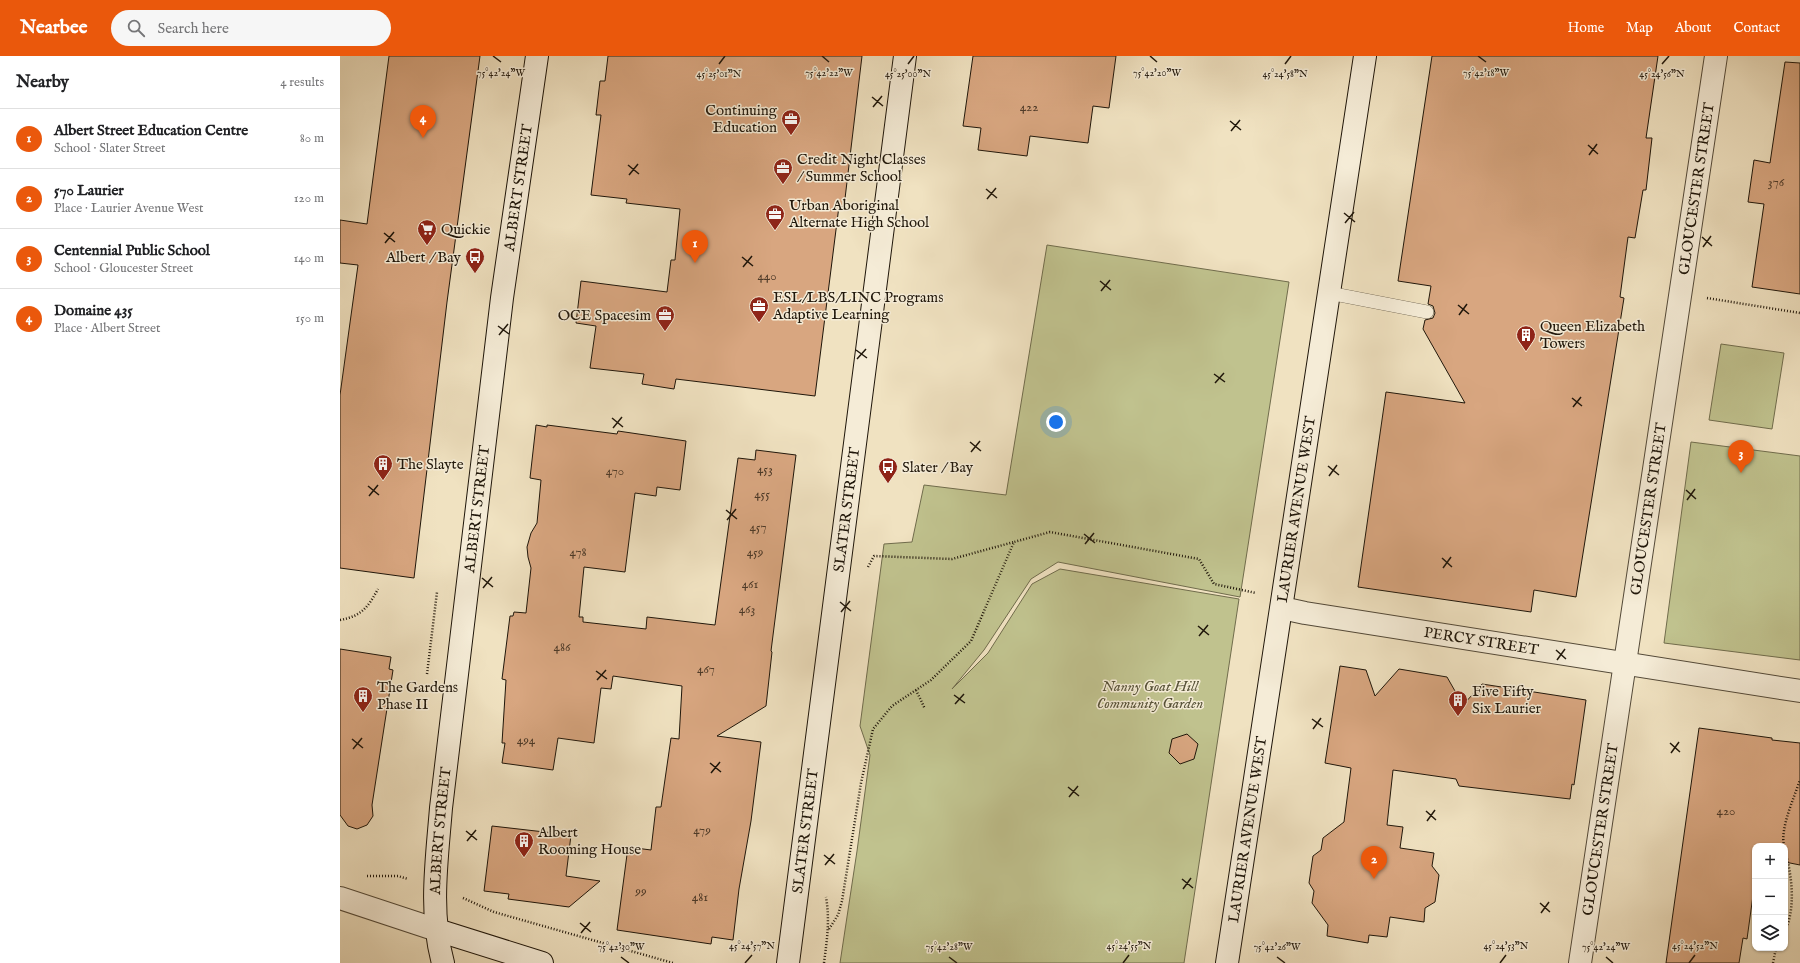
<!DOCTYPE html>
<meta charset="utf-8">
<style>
:root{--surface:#fff;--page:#f6f6f6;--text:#202124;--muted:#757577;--line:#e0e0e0;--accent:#ea580c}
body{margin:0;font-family:"IM FELL English",serif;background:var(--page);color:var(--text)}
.controls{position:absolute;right:12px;bottom:12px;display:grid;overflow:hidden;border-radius:8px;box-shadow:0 1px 3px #0004}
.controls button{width:36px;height:36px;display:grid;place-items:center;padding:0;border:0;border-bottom:1px solid var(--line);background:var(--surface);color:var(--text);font:20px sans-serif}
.you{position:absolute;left:716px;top:366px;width:14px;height:14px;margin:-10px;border:3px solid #fff;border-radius:50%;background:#1a73e8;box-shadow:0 0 0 6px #1a73e833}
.badge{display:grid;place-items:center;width:26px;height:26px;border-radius:50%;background:var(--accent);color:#fff;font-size:13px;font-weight:700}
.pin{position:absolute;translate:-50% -33px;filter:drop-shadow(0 1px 2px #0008)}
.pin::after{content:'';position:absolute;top:21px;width:14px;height:12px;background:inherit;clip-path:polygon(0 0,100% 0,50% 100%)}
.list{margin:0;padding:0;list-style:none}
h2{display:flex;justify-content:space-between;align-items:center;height:52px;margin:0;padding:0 16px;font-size:17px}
h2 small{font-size:13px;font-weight:400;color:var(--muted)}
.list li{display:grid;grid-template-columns:26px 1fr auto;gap:12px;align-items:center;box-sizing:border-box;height:60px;padding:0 16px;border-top:1px solid var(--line)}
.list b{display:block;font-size:15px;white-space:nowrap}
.list p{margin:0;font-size:13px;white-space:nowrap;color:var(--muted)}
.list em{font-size:13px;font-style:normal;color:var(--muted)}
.icon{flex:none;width:22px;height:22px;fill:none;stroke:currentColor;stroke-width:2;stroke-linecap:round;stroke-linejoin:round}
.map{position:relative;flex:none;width:1460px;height:907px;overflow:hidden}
header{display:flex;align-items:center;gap:24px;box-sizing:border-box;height:56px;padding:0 20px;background:var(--accent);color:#fff}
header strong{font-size:19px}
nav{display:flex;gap:22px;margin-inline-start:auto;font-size:14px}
.search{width:280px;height:36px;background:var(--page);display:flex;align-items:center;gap:10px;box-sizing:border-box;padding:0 14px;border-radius:22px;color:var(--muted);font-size:15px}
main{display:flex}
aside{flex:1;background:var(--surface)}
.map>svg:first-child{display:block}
.green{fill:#c0c28e;stroke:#706c4c}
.building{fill:#d8a680;stroke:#1f160a}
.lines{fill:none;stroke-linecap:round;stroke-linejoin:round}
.service-casing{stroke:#534938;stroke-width:14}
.minor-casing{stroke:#534938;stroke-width:24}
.secondary-casing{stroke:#1f160a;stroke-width:24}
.path{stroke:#1f160a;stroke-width:2.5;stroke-dasharray:1 2;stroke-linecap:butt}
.service{stroke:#f5ecd7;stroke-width:13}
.minor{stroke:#f5ecd7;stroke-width:22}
.secondary{stroke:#f5ecd7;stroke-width:22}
.ticks{fill:none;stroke:#1f160a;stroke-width:1.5}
.labels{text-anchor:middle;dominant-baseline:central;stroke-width:3;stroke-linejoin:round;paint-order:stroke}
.number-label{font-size:13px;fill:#4d3a28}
.poi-label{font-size:15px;fill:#1f160a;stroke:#f5ecd7;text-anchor:start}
.street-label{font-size:15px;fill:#1f160a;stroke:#f5ecd7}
.park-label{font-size:15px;font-style:italic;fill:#575238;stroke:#f5ecd7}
.ticks-label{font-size:10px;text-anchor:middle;fill:#1f160a;stroke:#f5ecd7;stroke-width:3;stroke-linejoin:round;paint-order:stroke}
</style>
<header>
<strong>Nearbee</strong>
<div class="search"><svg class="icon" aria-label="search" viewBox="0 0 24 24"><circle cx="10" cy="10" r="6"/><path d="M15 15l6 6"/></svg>Search here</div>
<nav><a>Home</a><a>Map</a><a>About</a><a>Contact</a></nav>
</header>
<main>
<aside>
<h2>Nearby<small>4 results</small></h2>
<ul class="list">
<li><span class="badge">1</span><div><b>Albert Street Education Centre</b><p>School · Slater Street</p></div><em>80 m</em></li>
<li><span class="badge">2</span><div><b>570 Laurier</b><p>Place · Laurier Avenue West</p></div><em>120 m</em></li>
<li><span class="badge">3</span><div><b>Centennial Public School</b><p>School · Gloucester Street</p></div><em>140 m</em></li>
<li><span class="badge">4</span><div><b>Domaine 435</b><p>Place · Albert Street</p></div><em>150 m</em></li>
</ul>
</aside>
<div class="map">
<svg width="1460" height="907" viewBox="0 0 1460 907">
<rect width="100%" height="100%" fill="#f0e2c1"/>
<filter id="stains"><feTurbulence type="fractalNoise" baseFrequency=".005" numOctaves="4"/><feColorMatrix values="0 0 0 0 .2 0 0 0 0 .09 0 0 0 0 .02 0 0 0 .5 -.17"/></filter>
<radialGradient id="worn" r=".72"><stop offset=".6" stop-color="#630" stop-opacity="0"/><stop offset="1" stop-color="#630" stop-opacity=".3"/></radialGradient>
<path class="green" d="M707,189L949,226L900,541L718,506L691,523L644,594L612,633L648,597L692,528L720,513L899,543L844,907H500L517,795L530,699L520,670L544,488L572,486L584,429L666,439Z
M1381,288L1444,297L1432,373L1369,364Z
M1351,386L1460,400V604L1324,587Z"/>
<path class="building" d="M49,0H140L107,246L74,522L0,512V339L18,209L0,207V164L27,168Z
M268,0H522L504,151L499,150L475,340L336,323L334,333L302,328L304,318L250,312L256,270L236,267L241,225L327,236L331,204H335L340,153L286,147L287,143L251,139L261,59H256L260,25H265Z
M633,0H776L769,52L753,50L748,87L690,80L687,100L638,94L641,72L623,70Z
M1092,0H1318L1306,82H1312L1306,134H1303L1295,182L1288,181L1280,241L1284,242L1236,541L1194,534L1191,556L1018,531L1046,336L1125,347L1083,273L1085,264L1093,262L1095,257L1093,250L1088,248L1091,230L1058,225Z
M1445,6L1460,7V238L1412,231L1424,148L1408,146L1414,104L1430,107Z
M196,369L207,371V369L277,378L278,375L346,385L340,434L317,431L316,440L295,437L285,516L244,511L239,561H243V566L306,573L307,561L375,569L398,402L415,404L416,394L456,399L431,595L432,596L426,650L377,680L421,686L411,765L399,833L393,884L372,881L371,888L277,874L288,791L311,794L316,751H321L331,682L339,683L342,630L273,620L271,633L261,632L254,687L218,682L213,714L162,707L165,687H162L166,624L162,623L170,560H173L174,556L186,557L191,512L188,501L187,491L191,477L197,467L201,424L190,422Z
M0,593L51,601L49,613L53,614L32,749L33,760L27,769L17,773L8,770L0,759Z
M1000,610L1026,614L1035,640L1059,613L1107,621L1123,649L1142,628L1246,644L1234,729L1232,728L1230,743L1119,730L1116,723L1053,714L1047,769L1063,771L1060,792L1094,797L1092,810L1099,819L1095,846L1085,852L1084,866L1050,861L1047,881L1029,879L1028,887L987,880L988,869L972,847L974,835L969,827L973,800L981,794L983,782L1004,766L1011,712L985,707Z
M1359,672L1432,682V684L1460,687V809L1445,806V790H1415V825L1407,883L1403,882L1399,907H1326Z
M847,678L858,688L854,703L840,708L829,697L832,683Z
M152,770L231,779L226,820L260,825L229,851L168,843L169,838L144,835Z"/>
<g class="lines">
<defs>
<path id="service" d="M989,237L1087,256"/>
<g id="minor">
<path id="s1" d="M942,552L965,557L1460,635"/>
<path d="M0,842L97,874"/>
<path id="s2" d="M1240,907L1376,0"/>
</g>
<g id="secondary">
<path d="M97,874L202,907"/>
<path id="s3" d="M103,907C89,856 97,803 101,752L162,242L197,0"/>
<path id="s4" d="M448,907L565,0"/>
<path id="s5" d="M887,907L1025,0"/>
</g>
</defs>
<use href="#service" class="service-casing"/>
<use href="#minor" class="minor-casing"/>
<use href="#secondary" class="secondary-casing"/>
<path class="path" d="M1367,242L1460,257
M528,511L534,500L612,503L674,486
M0,564C22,560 28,551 38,533
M87,618L97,536
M576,634L585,653
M1444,790C1440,772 1454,742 1460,724
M1445,794C1452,821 1456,850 1445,876
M27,820H58L68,823
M123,842L154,856L333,907
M489,873L498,859L502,845L521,727L533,673L552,650L591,624L631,585L674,486L710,476L859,503L874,528L916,537
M484,907C487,883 490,865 486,841
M1433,907L1436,892"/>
<use href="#service" class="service"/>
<use href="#minor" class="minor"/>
<use href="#secondary" class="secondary"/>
</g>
<path class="ticks" d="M153,0L161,6M482,0L489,6M810,0L817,6M1138,0L1146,6M379,8L385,0M568,8L574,0M945,8L951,0M1322,8L1329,0M532,41L543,50M533,51L542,40M890,65L901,74M891,75L900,64M1248,89L1258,98M1249,99L1257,88M288,109L299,118M289,119L298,108M646,133L657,142M647,143L656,132M1004,157L1015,166M1005,167L1014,156M44,177L55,186M1362,181L1372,190M45,187L54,176M1363,191L1371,180M402,201L413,210M403,211L412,200M760,225L771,234M761,235L770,224M1118,249L1129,258M1119,259L1127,248M158,270L169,278M159,279L168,268M516,294L527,302M517,303L526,293M874,318L885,326M875,327L884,317M1232,342L1242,350M1233,351L1241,341M272,362L283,371M273,372L282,361M630,386L641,395M631,396L640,385M988,410L999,419M989,420L997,409M28,430L39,439M1346,434L1356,443M29,440L38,429M1347,444L1355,433M386,454L397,463M387,464L396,453M744,478L755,487M745,488L754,477M1102,502L1112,511M1103,512L1111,501M142,522L153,531M143,532L152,521M500,546L511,555M501,556L510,545M858,570L869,579M859,580L868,569M1216,594L1226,603M1217,604L1225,593M256,615L267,623M257,624L266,614M614,639L625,647M615,648L624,638M972,663L983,671M973,673L981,662M12,683L23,692M1330,687L1340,696M13,693L22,682M1331,697L1339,686M370,707L381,716M371,717L380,706M728,731L739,740M729,741L738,730M1086,755L1096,764M1087,765L1095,754M126,775L137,784M127,785L136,774M484,799L495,808M485,809L494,798M842,823L853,832M843,833L851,822M1200,847L1210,856M1201,857L1209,846M240,867L251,876M241,877L250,866M281,901L289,907M609,901L617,907M937,901L945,907M1266,901L1273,907M405,907L412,899M783,907L789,899M1160,907L1166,899M1349,907L1355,899"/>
<defs>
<symbol id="office-pin" viewBox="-11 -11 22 30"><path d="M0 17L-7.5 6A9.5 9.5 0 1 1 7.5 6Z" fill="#8f2418" stroke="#f5ecd7"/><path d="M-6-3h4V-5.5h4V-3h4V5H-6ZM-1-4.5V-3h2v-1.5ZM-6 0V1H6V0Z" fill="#fff"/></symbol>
<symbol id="supermarket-pin" viewBox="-11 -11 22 30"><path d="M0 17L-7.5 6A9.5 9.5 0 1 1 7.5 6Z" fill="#8f2418" stroke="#f5ecd7"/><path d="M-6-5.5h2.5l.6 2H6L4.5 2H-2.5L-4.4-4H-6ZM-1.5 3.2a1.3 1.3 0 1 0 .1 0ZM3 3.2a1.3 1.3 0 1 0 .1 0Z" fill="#fff"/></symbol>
<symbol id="bus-pin" viewBox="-11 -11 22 30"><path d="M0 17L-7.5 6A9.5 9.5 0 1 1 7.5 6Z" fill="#8f2418" stroke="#f5ecd7"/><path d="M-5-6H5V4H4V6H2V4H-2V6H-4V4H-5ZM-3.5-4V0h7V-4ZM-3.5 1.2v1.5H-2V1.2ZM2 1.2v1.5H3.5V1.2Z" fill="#fff"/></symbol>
<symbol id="building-pin" viewBox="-11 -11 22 30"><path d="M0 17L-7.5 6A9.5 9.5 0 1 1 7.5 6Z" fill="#8f2418" stroke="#f5ecd7"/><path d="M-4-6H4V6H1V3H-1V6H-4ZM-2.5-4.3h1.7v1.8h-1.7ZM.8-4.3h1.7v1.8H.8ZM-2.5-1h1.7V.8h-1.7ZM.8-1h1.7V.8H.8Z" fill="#fff"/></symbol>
</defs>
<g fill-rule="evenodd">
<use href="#office-pin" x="440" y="52" width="22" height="30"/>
<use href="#office-pin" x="432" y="101" width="22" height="30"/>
<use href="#office-pin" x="424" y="147" width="22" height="30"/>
<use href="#supermarket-pin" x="76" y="162" width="22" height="30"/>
<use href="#bus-pin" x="124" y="190" width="22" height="30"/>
<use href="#office-pin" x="408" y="239" width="22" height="30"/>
<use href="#office-pin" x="314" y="248" width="22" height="30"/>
<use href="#building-pin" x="1175" y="268" width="22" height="30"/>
<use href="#building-pin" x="32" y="397" width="22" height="30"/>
<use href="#bus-pin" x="537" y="400" width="22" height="30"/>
<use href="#building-pin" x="12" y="629" width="22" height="30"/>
<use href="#building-pin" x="1107" y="633" width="22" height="30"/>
<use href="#building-pin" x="173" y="774" width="22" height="30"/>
</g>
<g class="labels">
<g class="number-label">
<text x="689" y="51">422</text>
<text x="1436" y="126">376</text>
<text x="427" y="220">440</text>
<text x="425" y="413">453</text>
<text x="275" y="415">470</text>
<text x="422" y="438">455</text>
<text x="418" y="471">457</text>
<text x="238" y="496">478</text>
<text x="415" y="496">459</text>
<text x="410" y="528">461</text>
<text x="407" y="553">463</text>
<text x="222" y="591">486</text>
<text x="366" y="613">467</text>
<text x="186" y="684">494</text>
<text x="1386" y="755">420</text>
<text x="362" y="774">479</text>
<text x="301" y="835">99</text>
<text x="360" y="841">481</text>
</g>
<g class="poi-label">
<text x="437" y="54" text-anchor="end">Continuing<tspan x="437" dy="17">Education</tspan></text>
<text x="457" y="103">Credit Night Classes<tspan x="457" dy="17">/ Summer School</tspan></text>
<text x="449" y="149">Urban Aboriginal<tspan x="449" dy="17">Alternate High School</tspan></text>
<text x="101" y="173">Quickie</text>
<text x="121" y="201" text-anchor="end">Albert / Bay</text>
<text x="433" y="241">ESL/LBS/LINC Programs<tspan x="433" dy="17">Adaptive Learning</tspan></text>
<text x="311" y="259" text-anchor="end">OCE Spacesim</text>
<text x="1200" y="270">Queen Elizabeth<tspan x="1200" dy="17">Towers</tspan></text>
<text x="57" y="408">The Slayte</text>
<text x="562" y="411">Slater / Bay</text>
<text x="37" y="631">The Gardens<tspan x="37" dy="17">Phase II</tspan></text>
<text x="1132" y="635">Five Fifty<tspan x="1132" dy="17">Six Laurier</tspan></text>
<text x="198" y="776">Albert<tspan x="198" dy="17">Rooming House</tspan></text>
</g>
<g class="street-label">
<text stroke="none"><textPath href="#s3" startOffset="781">ALBERT STREET</textPath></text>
<text stroke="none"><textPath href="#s2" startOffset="783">GLOUCESTER STREET</textPath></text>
<text stroke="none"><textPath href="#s3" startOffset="457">ALBERT STREET</textPath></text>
<text stroke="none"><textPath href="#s4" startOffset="457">SLATER STREET</textPath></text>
<text stroke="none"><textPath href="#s2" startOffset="459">GLOUCESTER STREET</textPath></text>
<text stroke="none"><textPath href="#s5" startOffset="459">LAURIER AVENUE WEST</textPath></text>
<text stroke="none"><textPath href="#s1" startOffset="202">PERCY STREET</textPath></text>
<text stroke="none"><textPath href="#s5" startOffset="135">LAURIER AVENUE WEST</textPath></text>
<text stroke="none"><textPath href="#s2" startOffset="135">GLOUCESTER STREET</textPath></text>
<text stroke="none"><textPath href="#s3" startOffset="133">ALBERT STREET</textPath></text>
<text stroke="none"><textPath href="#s4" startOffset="133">SLATER STREET</textPath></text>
</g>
<g class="park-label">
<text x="810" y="630">Nanny Goat Hill<tspan x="810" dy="17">Community Garden</tspan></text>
</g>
</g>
<g class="ticks-label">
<text x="161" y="20">75°42'24"W</text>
<text x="489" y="20">75°42'22"W</text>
<text x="817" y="20">75°42'20"W</text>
<text x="1146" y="20">75°42'18"W</text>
<text x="379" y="21">45°25'01"N</text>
<text x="568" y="21">45°25'00"N</text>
<text x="945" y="21">45°24'58"N</text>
<text x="1322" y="21">45°24'56"N</text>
<text x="412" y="893">45°24'57"N</text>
<text x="789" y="893">45°24'55"N</text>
<text x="1166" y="893">45°24'53"N</text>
<text x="1355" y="893">45°24'52"N</text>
<text x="281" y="894">75°42'30"W</text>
<text x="609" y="894">75°42'28"W</text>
<text x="937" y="894">75°42'26"W</text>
<text x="1266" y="894">75°42'24"W</text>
</g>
<rect width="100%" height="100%" filter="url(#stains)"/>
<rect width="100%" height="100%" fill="url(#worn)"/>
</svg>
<div class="controls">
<button>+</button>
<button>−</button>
<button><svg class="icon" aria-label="layers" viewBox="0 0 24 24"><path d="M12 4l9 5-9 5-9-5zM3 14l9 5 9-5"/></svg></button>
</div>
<div class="you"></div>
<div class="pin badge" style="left:355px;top:207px">1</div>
<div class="pin badge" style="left:1034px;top:823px">2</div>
<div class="pin badge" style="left:1401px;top:417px">3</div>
<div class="pin badge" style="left:83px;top:82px">4</div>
</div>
</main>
